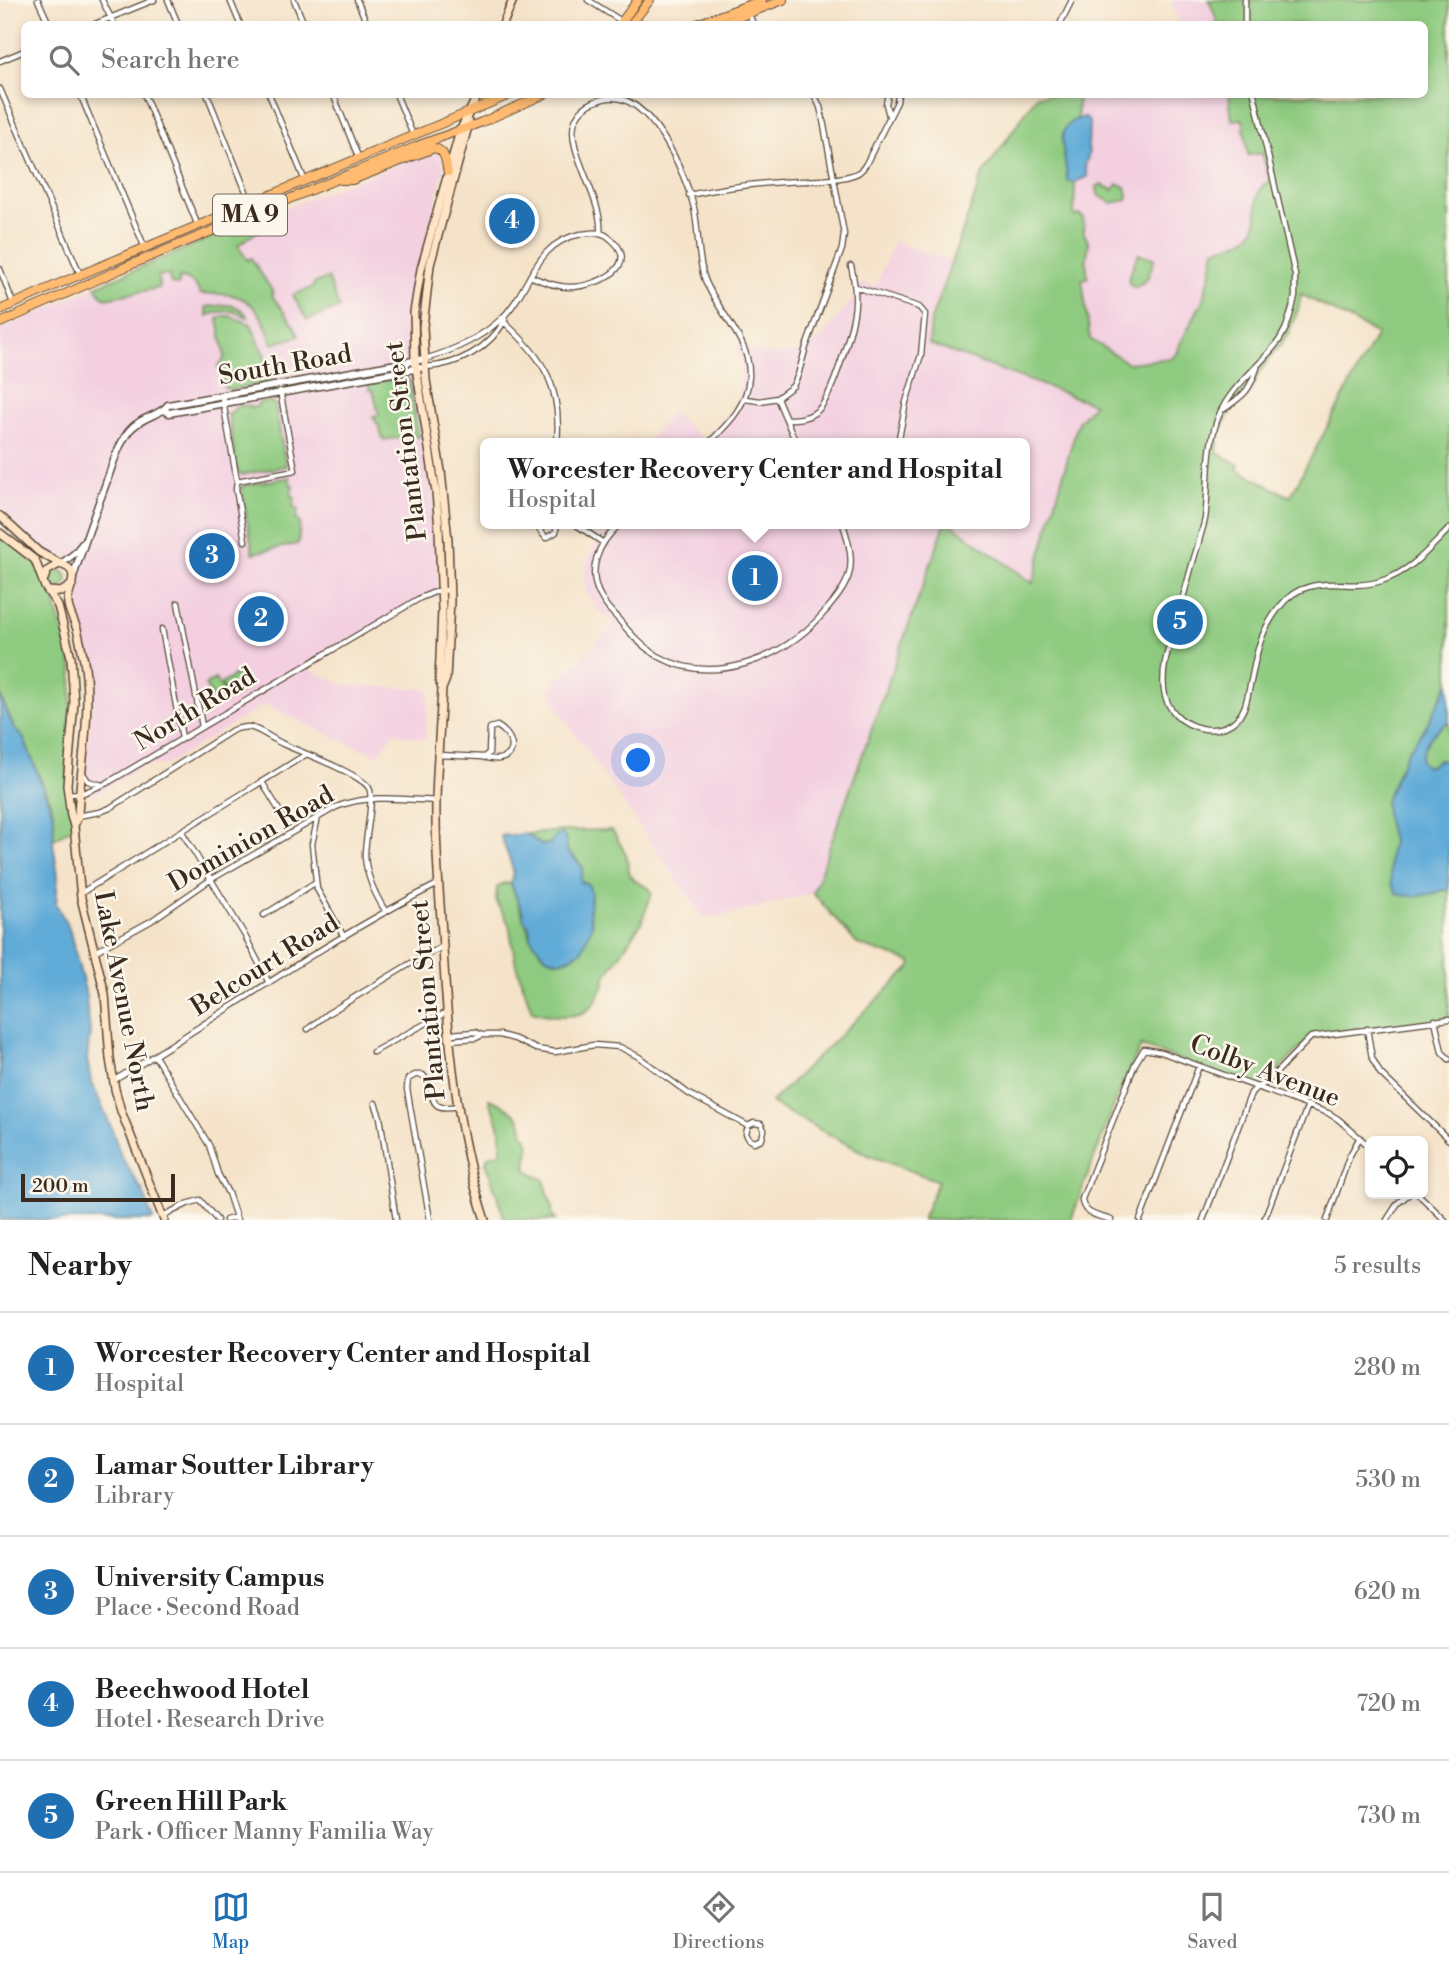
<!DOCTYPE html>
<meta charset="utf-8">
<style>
:root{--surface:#fff;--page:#f2f2f2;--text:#222;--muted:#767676;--line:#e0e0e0;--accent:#1f6fb2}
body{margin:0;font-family:"Libre Bodoni",serif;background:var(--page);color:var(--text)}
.controls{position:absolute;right:21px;bottom:21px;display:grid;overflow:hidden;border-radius:10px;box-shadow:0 4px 10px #0003}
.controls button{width:63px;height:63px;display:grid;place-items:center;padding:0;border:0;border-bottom:2px solid var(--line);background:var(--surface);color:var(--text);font:35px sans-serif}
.scale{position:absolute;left:21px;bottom:18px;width:154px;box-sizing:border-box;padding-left:7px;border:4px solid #3b2a1e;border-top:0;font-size:19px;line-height:24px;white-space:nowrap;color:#3b2a1e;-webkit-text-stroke:5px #fbf7ec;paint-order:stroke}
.you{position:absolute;left:639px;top:761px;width:24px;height:24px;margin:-18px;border:5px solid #fff;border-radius:50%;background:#1a73e8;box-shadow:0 0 0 10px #1a73e833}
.badge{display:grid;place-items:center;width:46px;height:46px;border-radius:50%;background:var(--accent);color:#fff;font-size:23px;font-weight:700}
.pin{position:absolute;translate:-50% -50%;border:4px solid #fff;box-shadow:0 2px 7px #0006}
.popup{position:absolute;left:480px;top:438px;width:550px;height:91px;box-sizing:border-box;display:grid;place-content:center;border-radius:10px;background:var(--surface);filter:drop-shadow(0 2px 5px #0005);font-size:23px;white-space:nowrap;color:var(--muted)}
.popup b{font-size:26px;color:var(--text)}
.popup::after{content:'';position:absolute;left:50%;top:100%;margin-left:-14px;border:14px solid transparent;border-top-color:var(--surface)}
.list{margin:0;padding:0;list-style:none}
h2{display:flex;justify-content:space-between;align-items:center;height:91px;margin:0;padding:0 28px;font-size:30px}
h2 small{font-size:23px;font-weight:400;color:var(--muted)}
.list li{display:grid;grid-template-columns:46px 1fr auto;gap:21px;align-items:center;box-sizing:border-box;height:112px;padding:0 28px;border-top:2px solid var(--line)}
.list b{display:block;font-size:26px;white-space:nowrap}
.list p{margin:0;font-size:23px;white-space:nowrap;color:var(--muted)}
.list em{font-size:23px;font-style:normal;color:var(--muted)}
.icon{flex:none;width:38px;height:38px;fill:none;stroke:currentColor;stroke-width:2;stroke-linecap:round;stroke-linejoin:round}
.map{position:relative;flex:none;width:1449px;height:1220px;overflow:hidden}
.search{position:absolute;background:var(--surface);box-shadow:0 4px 10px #0003;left:21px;right:21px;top:21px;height:77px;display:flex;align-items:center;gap:18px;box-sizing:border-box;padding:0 24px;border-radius:10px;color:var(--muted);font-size:26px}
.sheet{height:651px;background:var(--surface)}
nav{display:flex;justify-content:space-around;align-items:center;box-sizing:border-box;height:98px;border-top:2px solid var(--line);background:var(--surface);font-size:19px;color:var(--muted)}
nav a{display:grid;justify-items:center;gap:4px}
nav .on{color:var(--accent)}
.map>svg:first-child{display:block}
.built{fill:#f3cfe0}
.green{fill:#8eca7f;stroke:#647a4e;stroke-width:2;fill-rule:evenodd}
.water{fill:#60abd8;stroke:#4e6a7b;stroke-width:2}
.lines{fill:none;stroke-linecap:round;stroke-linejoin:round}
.minor-casing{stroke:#574638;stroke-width:7}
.tertiary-casing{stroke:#574638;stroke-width:9}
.secondary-casing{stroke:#574638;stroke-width:10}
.primary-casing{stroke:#574638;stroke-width:10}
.trunk-casing{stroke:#574638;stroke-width:10}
.minor{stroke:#fff;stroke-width:4.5}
.tertiary{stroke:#fff;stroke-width:6}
.secondary{stroke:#ffe4c6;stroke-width:7}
.primary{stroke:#ffbb71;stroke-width:8}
.trunk{stroke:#ffbb71;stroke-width:8}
.labels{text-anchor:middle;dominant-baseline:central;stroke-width:5;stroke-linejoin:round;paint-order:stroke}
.shield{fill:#fbf7ec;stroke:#75685c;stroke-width:2}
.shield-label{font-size:24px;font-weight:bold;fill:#3b2a1e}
.street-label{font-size:26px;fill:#3b2a1e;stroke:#fbf7ec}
</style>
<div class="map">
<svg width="1449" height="1220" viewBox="0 0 1449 1220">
<rect width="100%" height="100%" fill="#fbf7ec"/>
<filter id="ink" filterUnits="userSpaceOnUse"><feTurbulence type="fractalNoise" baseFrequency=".0143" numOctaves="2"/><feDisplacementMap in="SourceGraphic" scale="14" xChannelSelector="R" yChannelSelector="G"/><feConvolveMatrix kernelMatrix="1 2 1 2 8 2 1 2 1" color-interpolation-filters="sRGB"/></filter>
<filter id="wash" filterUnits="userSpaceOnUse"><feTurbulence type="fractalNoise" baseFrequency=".00686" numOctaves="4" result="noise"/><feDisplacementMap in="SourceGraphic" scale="28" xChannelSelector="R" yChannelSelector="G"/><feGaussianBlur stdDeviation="1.57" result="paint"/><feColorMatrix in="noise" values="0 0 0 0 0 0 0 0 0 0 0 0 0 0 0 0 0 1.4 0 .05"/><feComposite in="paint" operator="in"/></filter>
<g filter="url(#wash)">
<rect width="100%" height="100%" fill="#f5e3c9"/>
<path class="built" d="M1171,0H1209L1217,20L1216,24H1180Z
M1078,95H1229L1232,119L1243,118L1247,154L1262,152L1270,181L1260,187L1257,193L1258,221L1254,229L1242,241L1215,249L1210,276L1202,302L1180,344L1178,352L1172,358L1128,363L1090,339L1074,220Z
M431,152L441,156L444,168L415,284L410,322V350L436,522L438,597L425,598L308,669L345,685L429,689L425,740L394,732L379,755L338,739L265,704L165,765H145L94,795L92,781L89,779L85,771L91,721L92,691L90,668L80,622L73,605L79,571L65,554L58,556L46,551L29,539L0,507V330L124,274L272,213Z
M894,241L954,263L929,344L1095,404L1078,422L1033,583L951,524H1024V443H645L673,412L704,441L735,407L740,392L742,369L740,356L735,344L755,352L773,355L790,354L807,349L822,337L848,305L862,283L876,287Z
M608,524H945L813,893L730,914L704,918L565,719L549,689L615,625L595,608L586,592L584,573L587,560Z"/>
<path class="green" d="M1209,0H1449V1019L1311,1037L1266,1083L1257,1087L1141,1046L1119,1092L1071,1220H922L938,1181L868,1155L772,1104L771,1102L911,967V962L857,944L813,893L945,524H951L1033,583L1078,422L1094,404L929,344L931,320L982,176L1037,95H1078L1074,216L1080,215L1083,218L1084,233L1089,244L1086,261L1088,278L1082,279L1090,339L1128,363L1172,358L1178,352L1180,344L1202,302L1210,276L1215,249C1224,246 1235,244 1243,240C1271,225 1243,193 1270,181L1262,153L1248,155L1243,119L1232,120L1229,95L1424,94V24H1216L1217,20ZM1301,294L1377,334L1290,497L1237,469L1239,465L1217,453L1219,431L1233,408L1240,403L1254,384L1259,373L1288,334L1298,310Z
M1118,184L1126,187L1128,196L1127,200L1112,203L1098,195L1097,186L1101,185L1114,190Z
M263,216L268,224L238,245L247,260L251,258L273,292L271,294L295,327L299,336L272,344C265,318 253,295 222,294C215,293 208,295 200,294C197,285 189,278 179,278V285H174L170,282L169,275L158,276L159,288L106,298L101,295L96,286Z
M1138,254L1154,258V260L1147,279L1136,287L1131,286L1128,279Z
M328,278L339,308L307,320L293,295L314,287L313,284Z
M225,305C234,305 243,309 248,317L232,311L218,312L207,316L206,307Z
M223,316H230L251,324L265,356L272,382L230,390L224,387L220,367H218L225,357L218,319Z
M406,377L409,381L419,437L413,436L383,440L379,427L373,416L379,415L373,390H369V383Z
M270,401L275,405L286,466L241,475L237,471L228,413L230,414L237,406L247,405L252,408L258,406V403Z
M290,477V484L293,485L291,495L295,497L293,507L298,509L296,520L300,522L298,544L253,553L241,486Z
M0,533L35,560L54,597L73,669L67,774L74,826L53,840L54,816L52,807L24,739L14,728L0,696Z
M49 579a9 9 0 1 1 18 0a9 9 0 1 1-18 0Z
M237,674L246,689L230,699L221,684Z
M215,679L227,697L217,704L205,685Z
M612,830L626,854L630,875L635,881L650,889L652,893L641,923L604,979L605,983C594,1005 592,1015 565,1016C553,1016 544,1015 532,1011L516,965L509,924L496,901L497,887L504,883L511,884L532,940L546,957L559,961L568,959L582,950L592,925L589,910L591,899L581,882L576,859L567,851L566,839L556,836L549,844L541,845L527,834L559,831Z
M489,1099C504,1105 524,1114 523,1132L530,1145L526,1165L527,1170L544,1180L552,1206V1216L556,1220H505L486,1162L488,1156L500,1153C503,1143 500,1126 496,1116C493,1109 490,1107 489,1099Z"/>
<path class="water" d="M1085,117L1089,122L1088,147L1089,154L1085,166L1087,177L1073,183L1068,182L1067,180C1067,154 1048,124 1085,117Z
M1449,683V722C1435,729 1422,745 1420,761L1426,767L1432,765L1437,760L1449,761V889C1431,894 1416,899 1397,894L1391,883L1389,859L1392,841L1386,816L1385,801L1407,752L1424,730Z
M0,696L14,728L24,739L54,816L53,843L58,875L56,904L69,928L85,991L90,1032L87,1059L91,1081L111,1127L121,1156L143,1192L153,1220H0Z
M562,833L566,839L567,851L583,867L581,882L588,884L591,893L589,910L592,925L582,950L568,959L559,961L546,957L532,940L528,924L524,921L523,913L511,884L513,869L501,836L527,834L541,845L549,844L556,836Z"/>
</g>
<g filter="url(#ink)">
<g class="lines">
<defs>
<path id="minor" d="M38,0L49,24
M102,0L114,24
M168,0L178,24
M230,0L240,24
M294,0L304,24
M357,0L367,24
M588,0L626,24
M749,14L753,24
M95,24L154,0
M1060,24L1072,0
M1245,24V0
M0,61L24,51
M0,89L80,274
M80,94L145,248
M144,94L198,226
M207,94L251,204
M269,94L305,181
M333,94L359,159
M396,94L413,135
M888,94L886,104L889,116
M1254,94L1295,275V297L1292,309L1286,328L1280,339C1262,365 1233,384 1220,413C1205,447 1210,484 1205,519C1203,528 1200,536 1198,545C1190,570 1184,596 1176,622C1170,644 1161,666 1164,690C1168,729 1229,747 1245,706C1253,680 1254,652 1266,628C1282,598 1298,583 1333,584C1349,585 1366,586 1381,581C1410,572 1428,550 1449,529
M689,195C721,188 751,184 783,182C805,180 827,182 849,176C858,174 862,171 866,164L897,102L898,94
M600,233C604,200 564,148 575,121C580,108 591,102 603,99C648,86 686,174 694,208C699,231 697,254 704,277C716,312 751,338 749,377C747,406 729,423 709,443
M0,269L13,303
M856,287L919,307L925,314L921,355L906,402L898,443
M504,322C545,359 562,388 557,443
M425,359C452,351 478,340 500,320C531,292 532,243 581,234C590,233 600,231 607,236C646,264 598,287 570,287C556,287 543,282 530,276
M426,367C458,365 489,349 505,320
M222,396L237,481L236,489L245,541
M777,398L793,386L798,375L806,347L842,249L844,234L823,120L820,107L814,94
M745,399L760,401L777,398L786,419C797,419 807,419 817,411C832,399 854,325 855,304C856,291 854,279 851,266
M1224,409C1244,394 1248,394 1257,368
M786,419L796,443
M237,481L295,470L280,391
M535,524L546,538L556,532V524
M575,524L602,542
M620,524C598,543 585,572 602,599C606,607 613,613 619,620C631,634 642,647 658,656C712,687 783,659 822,615C853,580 857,568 843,524
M178,603L202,726
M162,629L182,738
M438,755L484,757L489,753L490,728L497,726C511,733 521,755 499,759C493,760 486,758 481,757
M82,772L88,781L102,785
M262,782L282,815
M68,794L83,793L107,783L420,598L437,591L449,590
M77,816L100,812L110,808L233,730C239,728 243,727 249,727C260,729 272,739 283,744C300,752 361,774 369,788C375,799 364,842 365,857C367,878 375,895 386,912
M318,817L312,844L317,889L344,937
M182,832L244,934L269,983
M81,893L305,755
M264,915L316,882
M96,951L151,921L210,880L336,807C368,794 402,799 436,801
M1435,1020L1442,1052L1449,1059
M308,1029L327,1014L413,962L442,947
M1367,1029L1372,1058L1380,1073L1449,1140
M450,1034L475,1032L481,1035
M450,1040L476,1038L482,1035H500L515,1039L536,1049L555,1052L594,1045L620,1047L639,1057L689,1094L748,1126L754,1123L761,1124L764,1130L762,1139L754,1142L749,1139L746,1134L748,1126
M373,1052L447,1012
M155,1056L209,1145L218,1174L228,1193L237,1220
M113,1081C221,1016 326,940 438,884
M375,1103L380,1117L396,1220
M1418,1194L1445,1220
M163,1216L187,1204L200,1200L217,1220
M226,1220L236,1217
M430,1220L407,1089L408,1079L415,1075H423C439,1091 422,1113 458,1106
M1111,1220C1099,1216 1082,1214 1082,1199L1135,1064L1144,1049L1161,1052L1328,1113L1338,1119L1370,1147
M1140,1220L1199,1066
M1203,1220L1251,1093L1257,1087L1266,1083L1311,1037L1449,1019
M1264,1220L1308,1105
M1327,1220L1349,1157L1360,1137
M1387,1220L1398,1203L1409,1194"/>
<path id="tertiary" d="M164,410L169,413L420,368
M61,564L75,553L82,544
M73,577C83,546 94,516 105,486C112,467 117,447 129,431C141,416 160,416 168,405L424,359"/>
<path id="secondary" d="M503,24L513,0
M478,94L460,131L421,269L414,312L415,361L436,492L439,529L442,610L439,680L442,689C440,726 437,763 436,800C435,850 440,899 443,948C448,1040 456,1132 485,1220
M0,516L39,552L59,563
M0,533L35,560L45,587L58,606L71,657L74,702L67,785L71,816L74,826L81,898L105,994L110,1059L115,1089L121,1111L164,1220
M44,579L47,571L59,564C85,570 66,588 68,604C69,612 74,621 77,629C81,645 85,661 86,677C90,723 80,770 78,816L74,826
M49,591L61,592L72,585
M442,689L446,679L450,601L448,540L441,471L426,380L423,327L430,265L469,123"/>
<path id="primary" d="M620,24L638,0
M631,24L650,0"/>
<path id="trunk" d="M697,24L762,0
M721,24L783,0
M341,180H352L434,148C447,151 445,162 448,172
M0,310L63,282L512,94
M0,323L130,265L417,146L482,122L545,94"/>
</defs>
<use href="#minor" class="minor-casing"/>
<use href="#tertiary" class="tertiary-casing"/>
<use href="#secondary" class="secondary-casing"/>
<use href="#primary" class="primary-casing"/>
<use href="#trunk" class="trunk-casing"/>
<use href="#minor" class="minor"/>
<use href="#tertiary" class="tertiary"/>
<use href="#secondary" class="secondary"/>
<use href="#primary" class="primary"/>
<use href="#trunk" class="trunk"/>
</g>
</g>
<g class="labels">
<rect class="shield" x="213" y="194.5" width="74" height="41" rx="5"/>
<g class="shield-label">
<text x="250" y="215">MA 9</text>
</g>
<g class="street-label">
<text transform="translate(285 365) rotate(-10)">South Road</text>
<text transform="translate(406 441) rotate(-97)">Plantation Street</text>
<text transform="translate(195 709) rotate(-31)">North Road</text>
<text transform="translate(251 839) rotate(-30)">Dominion Road</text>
<text transform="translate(265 965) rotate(-32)">Belcourt Road</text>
<text transform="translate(428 1000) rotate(-95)">Plantation Street</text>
<text transform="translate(124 1001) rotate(79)">Lake Avenue North</text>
<text transform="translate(1265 1071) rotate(21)">Colby Avenue</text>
</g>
</g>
</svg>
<div class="controls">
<button><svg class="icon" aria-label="locate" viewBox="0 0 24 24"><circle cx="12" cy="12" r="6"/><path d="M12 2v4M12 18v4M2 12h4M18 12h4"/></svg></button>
</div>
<div class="scale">200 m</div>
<div class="you"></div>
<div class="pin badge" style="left:755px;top:578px">1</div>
<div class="popup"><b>Worcester Recovery Center and Hospital</b>Hospital</div>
<div class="pin badge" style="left:261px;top:619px">2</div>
<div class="pin badge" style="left:212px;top:556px">3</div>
<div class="pin badge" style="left:512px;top:221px">4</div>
<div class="pin badge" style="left:1180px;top:622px">5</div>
<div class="search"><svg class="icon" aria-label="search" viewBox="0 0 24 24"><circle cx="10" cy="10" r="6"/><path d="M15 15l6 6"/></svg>Search here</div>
</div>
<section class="sheet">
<h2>Nearby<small>5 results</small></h2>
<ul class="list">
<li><span class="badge">1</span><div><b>Worcester Recovery Center and Hospital</b><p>Hospital</p></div><em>280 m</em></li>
<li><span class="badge">2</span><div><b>Lamar Soutter Library</b><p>Library</p></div><em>530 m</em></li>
<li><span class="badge">3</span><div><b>University Campus</b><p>Place · Second Road</p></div><em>620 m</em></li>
<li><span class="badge">4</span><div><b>Beechwood Hotel</b><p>Hotel · Research Drive</p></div><em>720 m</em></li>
<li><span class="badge">5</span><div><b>Green Hill Park</b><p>Park · Officer Manny Familia Way</p></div><em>730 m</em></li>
</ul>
</section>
<nav>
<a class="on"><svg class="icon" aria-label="map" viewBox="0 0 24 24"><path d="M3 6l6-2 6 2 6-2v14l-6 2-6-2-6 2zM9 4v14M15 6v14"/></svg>Map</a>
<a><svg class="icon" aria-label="directions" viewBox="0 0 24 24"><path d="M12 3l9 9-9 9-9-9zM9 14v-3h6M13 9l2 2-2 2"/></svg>Directions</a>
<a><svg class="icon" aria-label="saved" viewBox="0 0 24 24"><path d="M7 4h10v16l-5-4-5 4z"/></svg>Saved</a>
</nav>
